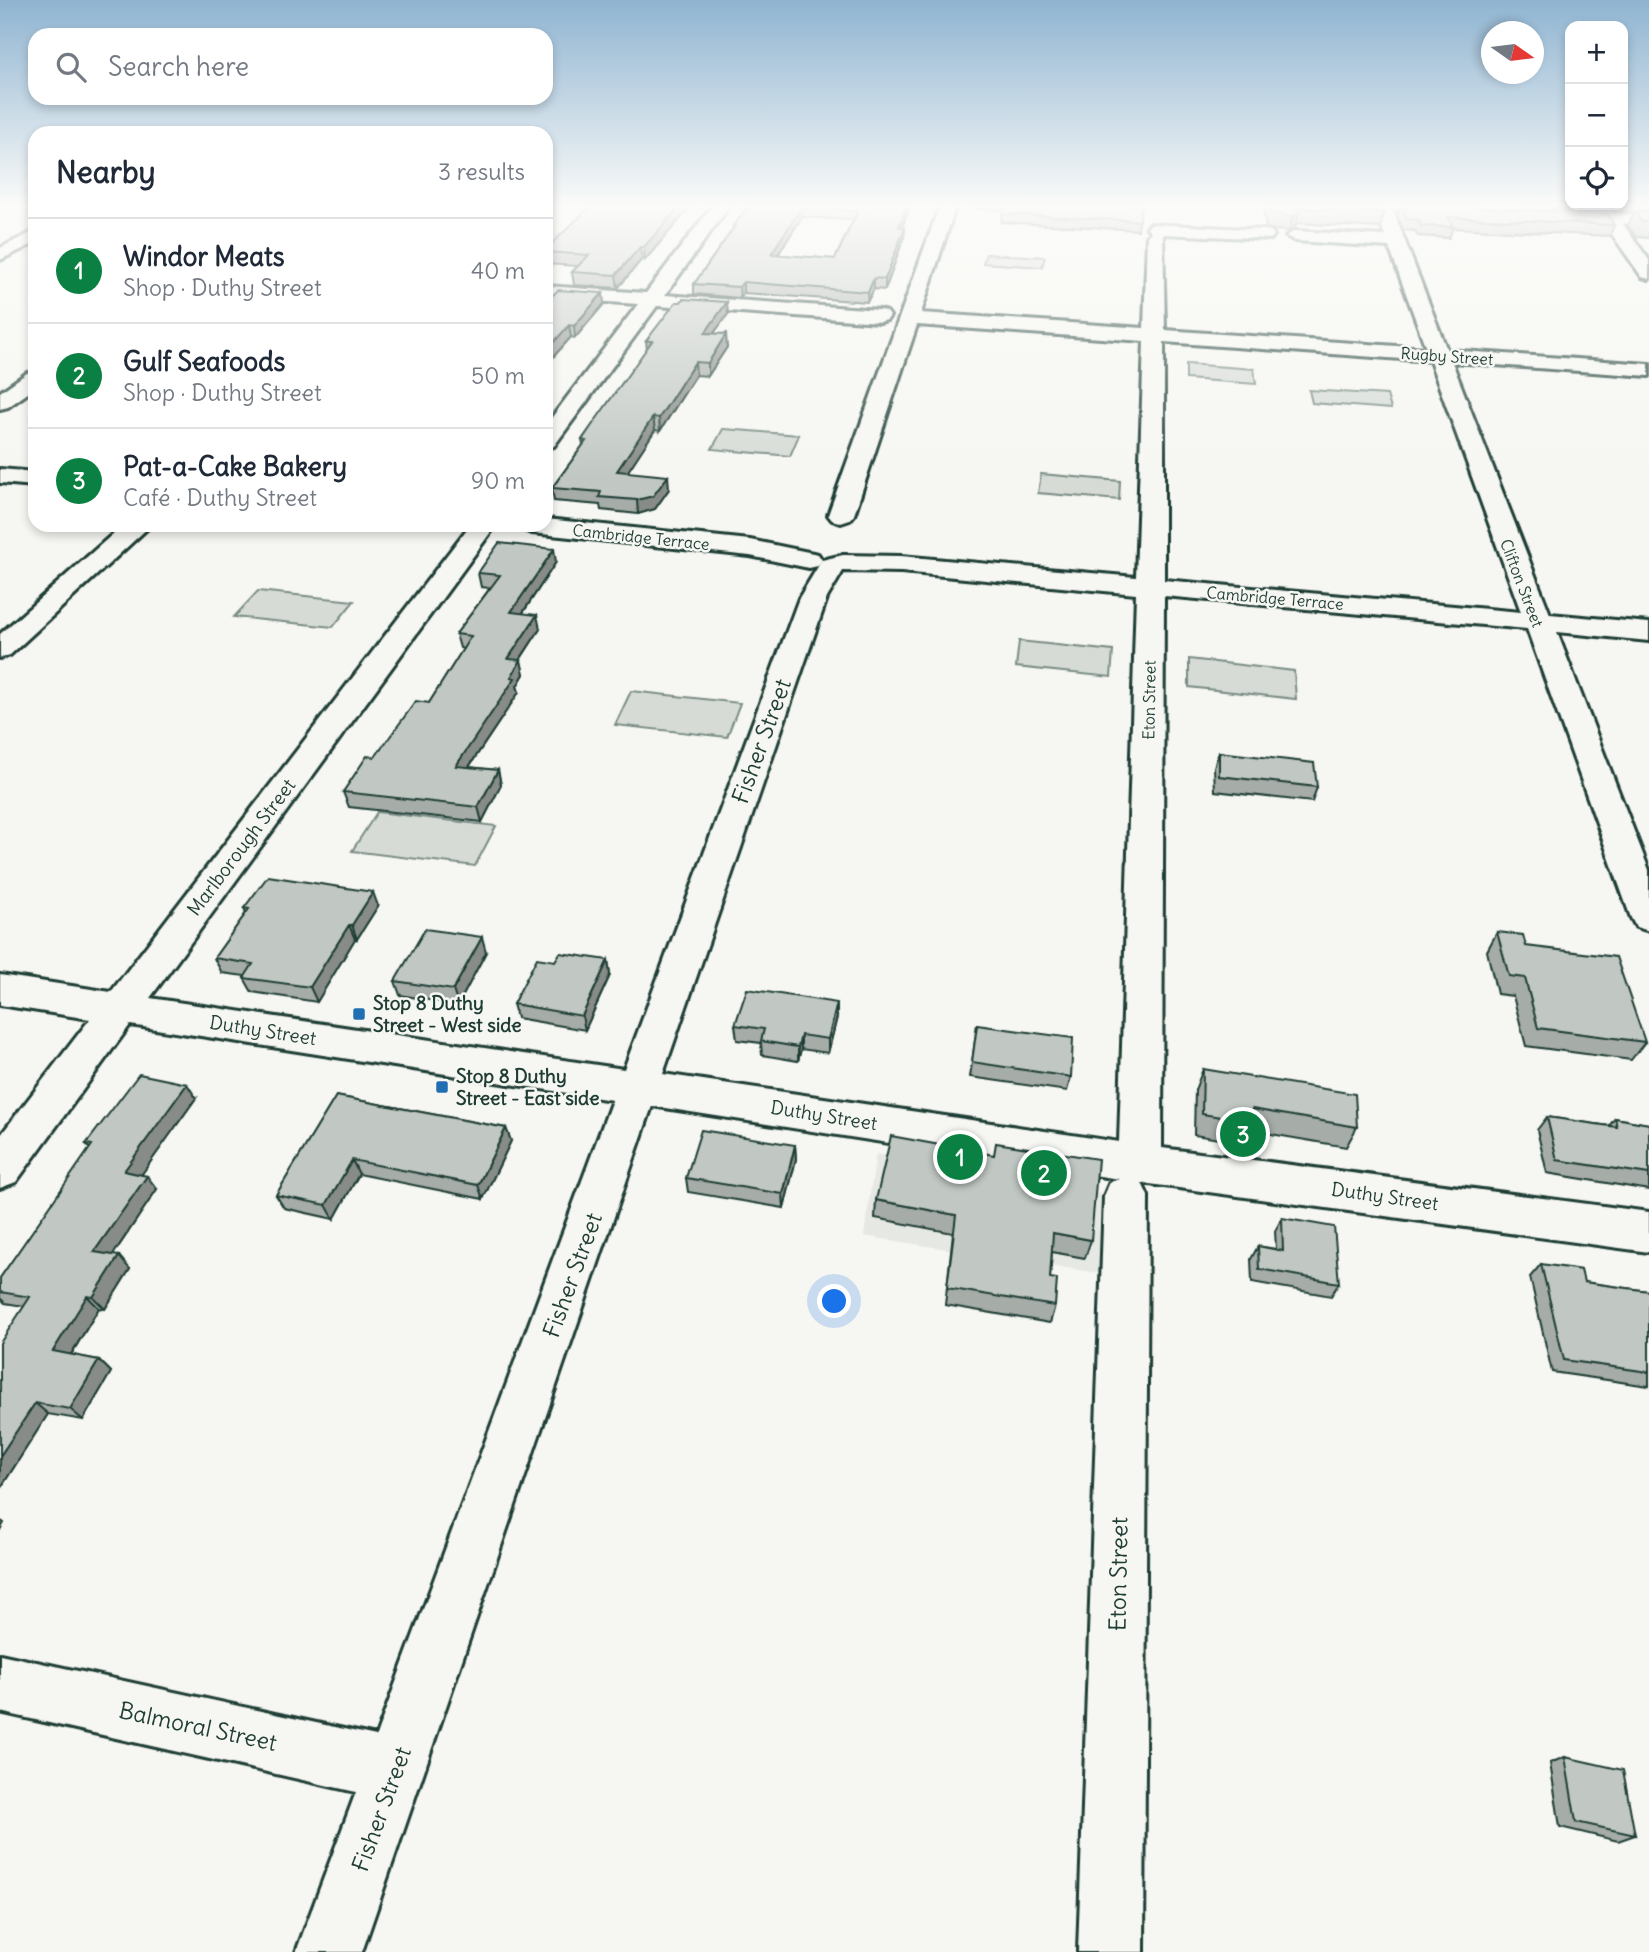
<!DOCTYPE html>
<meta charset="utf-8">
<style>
:root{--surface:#fff;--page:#f2f2f3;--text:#1f2937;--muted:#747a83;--line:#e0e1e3;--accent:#0b8043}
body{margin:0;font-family:Delius,sans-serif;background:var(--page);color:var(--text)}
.controls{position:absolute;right:21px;top:21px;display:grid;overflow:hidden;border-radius:14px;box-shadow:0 4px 10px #0003}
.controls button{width:63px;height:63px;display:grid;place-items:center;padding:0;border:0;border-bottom:2px solid var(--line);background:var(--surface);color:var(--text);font:35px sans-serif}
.compass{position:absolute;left:1481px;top:21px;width:63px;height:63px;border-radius:50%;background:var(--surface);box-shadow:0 4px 10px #0003;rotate:104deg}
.you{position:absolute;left:835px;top:1302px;width:24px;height:24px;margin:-18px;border:5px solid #fff;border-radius:50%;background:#1a73e8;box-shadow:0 0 0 10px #1a73e833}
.badge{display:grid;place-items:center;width:46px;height:46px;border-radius:50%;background:var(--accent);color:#fff;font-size:23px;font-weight:700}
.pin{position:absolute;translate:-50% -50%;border:4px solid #fff;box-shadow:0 2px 7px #0006}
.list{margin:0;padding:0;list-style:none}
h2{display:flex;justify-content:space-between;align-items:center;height:91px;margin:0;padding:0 28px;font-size:30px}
h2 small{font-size:23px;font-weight:400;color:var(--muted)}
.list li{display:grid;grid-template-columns:46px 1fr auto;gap:21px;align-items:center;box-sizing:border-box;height:105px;padding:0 28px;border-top:2px solid var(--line)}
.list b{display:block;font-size:26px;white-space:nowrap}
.list p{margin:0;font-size:23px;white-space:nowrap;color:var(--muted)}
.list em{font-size:23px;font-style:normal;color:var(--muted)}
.icon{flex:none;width:38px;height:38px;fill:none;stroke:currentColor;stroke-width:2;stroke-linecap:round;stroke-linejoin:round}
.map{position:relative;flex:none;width:1649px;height:1952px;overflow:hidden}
.search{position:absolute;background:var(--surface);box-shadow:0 4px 10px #0003;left:28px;top:28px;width:525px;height:77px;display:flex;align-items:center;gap:18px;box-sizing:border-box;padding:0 24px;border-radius:21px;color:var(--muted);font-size:26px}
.panel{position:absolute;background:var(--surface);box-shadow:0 4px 10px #0003;left:28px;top:126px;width:525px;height:406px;border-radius:21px}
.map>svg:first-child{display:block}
.built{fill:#e6e8e4}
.green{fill:#d6dbd6;stroke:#7a8c85;stroke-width:2}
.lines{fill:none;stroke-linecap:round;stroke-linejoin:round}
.minor-casing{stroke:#1f3d34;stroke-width:6}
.major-casing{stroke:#1f3d34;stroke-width:6}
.minor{fill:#f6f6f2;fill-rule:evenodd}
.major{fill:#f6f6f2;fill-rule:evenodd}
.wall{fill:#a6aca8;stroke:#1f3d34;stroke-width:2;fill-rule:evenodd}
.shaded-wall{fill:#878c88;stroke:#1f3d34;stroke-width:2}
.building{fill:#c1c8c3;stroke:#1f3d34;stroke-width:2;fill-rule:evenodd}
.poi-dot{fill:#1f6fb2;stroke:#f6f6f2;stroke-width:2.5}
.labels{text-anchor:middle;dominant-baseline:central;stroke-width:5;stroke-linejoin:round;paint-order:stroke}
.far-street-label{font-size:16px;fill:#1f3d34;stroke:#f6f6f2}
.street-label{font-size:19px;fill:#1f3d34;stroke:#f6f6f2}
.poi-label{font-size:19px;font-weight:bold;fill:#1f3d34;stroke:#f6f6f2;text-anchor:start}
.near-street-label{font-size:23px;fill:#1f3d34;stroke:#f6f6f2}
</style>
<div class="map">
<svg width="1649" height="1952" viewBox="0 0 1649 1952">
<rect width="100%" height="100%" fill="#f6f6f2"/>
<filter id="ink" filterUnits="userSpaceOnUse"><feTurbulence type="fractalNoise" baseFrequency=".0143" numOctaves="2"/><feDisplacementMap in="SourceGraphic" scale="14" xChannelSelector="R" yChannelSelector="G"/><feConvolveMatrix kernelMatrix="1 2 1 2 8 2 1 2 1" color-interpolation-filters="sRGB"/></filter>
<g filter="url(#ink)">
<path class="built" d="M876,1154L1100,1193L1099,1273L864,1236Z"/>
<path class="green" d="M986,254L1045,257L1042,267L983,263Z
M1186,364L1254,369L1256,384L1186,379Z
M1309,390L1387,395L1391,409L1312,403Z
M723,429H724L799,435L790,456L712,449Z
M1041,474L1120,481L1119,500L1038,493Z
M258,591L354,601L333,627L234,617Z
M1019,641L1113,651L1111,677L1016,667Z
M1189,659L1294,671L1296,699L1189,687Z
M631,691L740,703L727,737L615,725Z
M377,812L496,826L475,866L352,851Z"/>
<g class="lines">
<defs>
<path id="minor" d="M713,205H730L665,295L880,310L887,312L890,316L887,320L880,322L657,306L554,446L546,448V425L638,304L546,298V286L646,293Z
M940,205H956L921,313L1144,328L1147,236L1151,232L1147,228L1150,224L1265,230L1271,231L1274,235L1271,239L1163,234L1165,330L1426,348L1389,247L1295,241L1286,236L1295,231L1385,236L1375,205H1391L1447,350L1649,364V376L1452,362L1550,614L1649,623V641L1557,632L1649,870V931L1636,927L1631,918L1527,629L1164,596L1162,1148L1649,1212V1252L1142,1183L1148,1196L1144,1952H1078L1104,1196L1110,1182L1119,1179L652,1106L362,1952H296L356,1792L0,1712V1654L376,1736L612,1100L130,1025L16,1182L0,1188V1136L90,1019L0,1005V975L111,992L470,525H496L150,998L624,1069L799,598L822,560L843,555L901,556L1136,577L1144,341L917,325L854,515L850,520L841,523L832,520L828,515ZM1164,342L1430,361L1521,612L1164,580ZM843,571L901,572L1136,594L1119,1142L663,1074L827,598Z
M1568,205H1584L1593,217L1590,221H1578Z
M1609,212L1615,213L1649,260V279L1642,277L1600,217Z
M35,231V243L0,260V248Z
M35,372V388L8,407L0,409V392L27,373Z
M0,469L35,472V486L0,483Z
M546,519L750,540L818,554L822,560L818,566L809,568L750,556L532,533L523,530L519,525H546Z
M123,525H151L10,655L0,658V634Z"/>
<path id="major" d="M1372,205H1455L1459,209L1451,214L1380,210Z
M1557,210L1649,215V225L1551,219L1548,215L1551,211Z"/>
</defs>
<use href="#minor" class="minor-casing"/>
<use href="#major" class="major-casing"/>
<use href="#minor" class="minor"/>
<use href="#major" class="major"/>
</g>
<path class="wall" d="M692,205L645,260L642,259L618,288L574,285L572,272L578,266L546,264V249Z
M750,205H910L902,227H905L904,237L885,290L874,289L867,302L743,293L740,298L694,294V284L733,229V226ZM802,217L853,220L835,259L778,255Z
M973,205H1141L1138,230L1001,222L1003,210L973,208Z
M1263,205H1381L1384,213L1380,228L1296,223L1295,228L1289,231L1274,230L1266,228Z
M1400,205H1437L1614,225L1610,236L1453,228L1449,238L1418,236L1415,231L1403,230L1397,214Z
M1516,205H1568L1567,208Z
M1586,205H1649V238L1636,237L1628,226L1634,212L1590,209Z
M546,302L604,304L575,338L571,337L547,364H546Z
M728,314L714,333L727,347L708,376L696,375L660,431L655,430L627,472L669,489L655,509L638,514L601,510L600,505L554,501L552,488L583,445L582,440L647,349L646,341Z
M556,562L523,613L540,629L520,660L524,674L517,686L519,692L469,767L498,770L501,785L482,822L349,807L343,792L375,757L429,703L463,649L460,648L456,634L490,588L481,587L478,573Z
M1219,752L1317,787L1312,802L1215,791L1214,767Z
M378,906L357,939H355L317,1002L252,992L244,978L245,976L222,973L214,958L246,913L244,908Z
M1497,932L1526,946L1645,1042L1631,1060L1526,1046L1513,996L1497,994L1487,951Z
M486,952L458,1005L400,995L395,981Z
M608,960L610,975L585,1030L517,1018L513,1004L555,961Z
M837,1017L828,1053L801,1049L798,1061L762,1055L761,1043L737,1040L735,1025Z
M977,1025L1071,1077L1067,1091L970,1077Z
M1203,1069L1357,1127L1346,1147L1248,1130L1243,1143L1194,1135L1195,1090Z
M336,1096L506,1128L511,1141L483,1199L359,1174L334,1219L284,1208L276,1195Z
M196,1098L141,1175L157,1189L113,1255L130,1269L105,1309L99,1308L71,1355L99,1360L111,1372L83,1420L48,1414L0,1489L24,1306L5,1303L0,1298V1278L90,1149L86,1144Z
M1547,1117L1609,1126L1615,1118L1649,1124V1190L1547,1173L1537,1130Z
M795,1145L796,1159L784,1208L688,1192L686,1178Z
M876,1200L1091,1240L1085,1258L1052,1252L1050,1278L1055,1306L1050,1323L945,1305L953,1233L875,1218Z
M1282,1218L1339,1283L1331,1296L1252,1282L1251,1259L1258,1246L1276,1249L1275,1231Z
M1541,1264L1584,1282L1649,1291V1386L1552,1372L1530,1277Z
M1565,1757L1635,1835L1618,1841L1560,1827L1550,1763Z"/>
<path class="shaded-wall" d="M681,205H692L645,260L644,247Z
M907,205H910L902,227H899Z
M802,207V217L771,264V254Z
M1299,213L1295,228L1289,231L1293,216Z
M905,227L904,237L885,290V279Z
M640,247L642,259L618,288L616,275Z
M874,278V289L867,302L868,292Z
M743,282V293L740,298L739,287Z
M603,293L604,304L575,338L574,326Z
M727,302L728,314L705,345V333Z
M569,325L571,337L547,364L546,351Z
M726,334L727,347L708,376V363Z
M695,362L696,375L660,431L659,418Z
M653,417L655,430L619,485L617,471Z
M668,476L669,489L655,509L638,514L637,500Z
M554,549L556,562L514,626L511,612Z
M537,615L540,629L511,673L508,659Z
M521,660L524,674L517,686L519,692L460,780L456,766Z
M498,770L501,785L482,822L478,807Z
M373,892L378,906L357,939L352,925Z
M349,925L355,939L317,1002L310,987Z
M482,937L486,952L458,1005L453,990Z
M608,960L610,975L585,1030L582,1016Z
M837,1003V1017L828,1053V1039Z
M801,1035V1049L798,1061V1047Z
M187,1084L196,1098L134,1185L124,1171Z
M506,1128L511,1141L483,1199L478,1185Z
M795,1145L796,1159L784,1208L783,1194Z
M352,1160L359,1174L334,1219L326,1205Z
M147,1176L157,1189L106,1265L94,1252Z
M119,1256L130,1269L105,1309L93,1297Z
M87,1296L99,1308L65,1364L53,1351Z
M99,1360L111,1372L83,1420L70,1409Z
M35,1403L48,1414L0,1489V1456Z
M0,1520L4,1523L0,1530Z"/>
<path class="building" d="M592,205H681L644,247H640L616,275L572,272L589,255L546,252V249Z
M750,205H907L899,227H905L885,279L874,278L868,292L743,282L739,287L694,284L735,226H733ZM802,207L858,211L835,259L771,254Z
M1005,205H1141L1140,221L1002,214Z
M1269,205H1381L1384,213L1298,208L1299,213L1293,216L1278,215L1270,212Z
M1401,205H1437L1607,214L1614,225L1448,217L1453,227L1421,226L1419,220L1407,219Z
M1634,211L1649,212V222H1642Z
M558,290L603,293L574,326L569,325L546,351V302Z
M683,299L727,302L705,333L726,334L708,363L695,362L659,418L653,417L617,471L668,476L653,496L637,500L599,497L601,492L552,488L586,441L582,440L595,421L652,341H646L676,302H681Z
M499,543L554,549L511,612L537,615L508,659L521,660L511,677L515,678L456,766L498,770L478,807L343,792L367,756L375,757L416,701L429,703L471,636L456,634L500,575L478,573Z
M1219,752L1314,763L1317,787L1219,776Z
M268,876L373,892L352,925H349L310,987L244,978L253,964L214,958L249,909L244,908Z
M425,929L482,937L453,990L395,981Z
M1497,932L1523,935L1526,946L1616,957L1645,1042L1538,1028L1525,978L1509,976Z
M560,953L608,960L582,1016L513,1004L537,958L555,961Z
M747,989L837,1003L828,1039L801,1035L798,1047L761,1041L764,1029L735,1025Z
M977,1025L1073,1038L1071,1077L972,1062Z
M1203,1069L1355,1094L1357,1127L1252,1109V1122L1202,1114Z
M139,1074L187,1084L124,1171L147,1176L94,1252L119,1256L93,1297L87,1296L53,1351L99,1360L70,1409L35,1403L0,1456V1343L30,1297L0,1292V1278L92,1145L86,1144Z
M336,1096L506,1128L478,1185L352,1160L326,1205L276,1195Z
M1547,1117L1617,1127L1615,1118L1649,1124V1174L1557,1160Z
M701,1130L795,1145L783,1194L686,1178Z
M891,1136L994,1155L996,1143L1098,1159L1091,1240L1053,1233L1050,1278L1057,1279L1055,1306L947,1288L956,1215L876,1200Z
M1282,1218L1334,1227L1339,1283L1259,1269L1258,1246L1283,1251Z
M1541,1264L1581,1270L1584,1282L1649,1291V1372L1564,1360Z
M1565,1757L1623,1770L1635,1835L1576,1822Z"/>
</g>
<linearGradient id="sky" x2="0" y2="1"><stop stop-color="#8fb4d1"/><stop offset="0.43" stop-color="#fbfbf9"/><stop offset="1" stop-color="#fbfbf9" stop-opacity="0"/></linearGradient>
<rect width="1649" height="478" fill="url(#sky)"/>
<g class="poi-dot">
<rect x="352" y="1007" width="14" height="14" rx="3.5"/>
<rect x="435" y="1080" width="14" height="14" rx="3.5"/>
</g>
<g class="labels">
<g class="far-street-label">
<text transform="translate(1447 356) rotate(4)">Rugby Street</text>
<text transform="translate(641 537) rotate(6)">Cambridge Terrace</text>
<text transform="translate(1522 583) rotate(69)">Clifton Street</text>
<text transform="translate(1275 598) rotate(5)">Cambridge Terrace</text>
<text transform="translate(1149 700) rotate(-89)">Eton Street</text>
</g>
<g class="street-label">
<text transform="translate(241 847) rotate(-53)">Marlborough Street</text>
<text transform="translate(263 1030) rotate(9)">Duthy Street</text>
<text transform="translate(824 1115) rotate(9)">Duthy Street</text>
<text transform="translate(1385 1196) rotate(8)">Duthy Street</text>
</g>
<g class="poi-label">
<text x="373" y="1003">Stop 8 Duthy<tspan x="373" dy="22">Street - West side</tspan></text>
<text x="456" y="1076">Stop 8 Duthy<tspan x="456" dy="22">Street - East side</tspan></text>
</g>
<g class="near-street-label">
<text transform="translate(761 741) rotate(-70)">Fisher Street</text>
<text transform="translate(572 1275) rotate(-70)">Fisher Street</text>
<text transform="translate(1118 1574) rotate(-89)">Eton Street</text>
<text transform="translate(198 1726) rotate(12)">Balmoral Street</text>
<text transform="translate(381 1809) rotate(-70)">Fisher Street</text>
</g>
</g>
</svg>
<div class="controls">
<button>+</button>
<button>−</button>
<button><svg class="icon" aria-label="locate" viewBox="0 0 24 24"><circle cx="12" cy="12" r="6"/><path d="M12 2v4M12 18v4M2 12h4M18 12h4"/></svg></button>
</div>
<svg class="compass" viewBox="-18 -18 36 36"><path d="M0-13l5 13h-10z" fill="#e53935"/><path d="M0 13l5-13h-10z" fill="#747a83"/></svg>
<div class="you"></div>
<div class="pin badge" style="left:960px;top:1157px">1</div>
<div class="pin badge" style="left:1044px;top:1173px">2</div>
<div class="pin badge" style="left:1243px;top:1134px">3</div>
<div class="search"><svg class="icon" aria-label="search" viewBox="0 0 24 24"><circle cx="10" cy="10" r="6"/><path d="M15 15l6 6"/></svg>Search here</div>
<section class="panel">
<h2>Nearby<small>3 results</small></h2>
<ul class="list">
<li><span class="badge">1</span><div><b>Windor Meats</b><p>Shop · Duthy Street</p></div><em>40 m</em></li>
<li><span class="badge">2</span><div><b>Gulf Seafoods</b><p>Shop · Duthy Street</p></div><em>50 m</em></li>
<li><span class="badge">3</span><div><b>Pat-a-Cake Bakery</b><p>Café · Duthy Street</p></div><em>90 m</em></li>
</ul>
</section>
</div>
